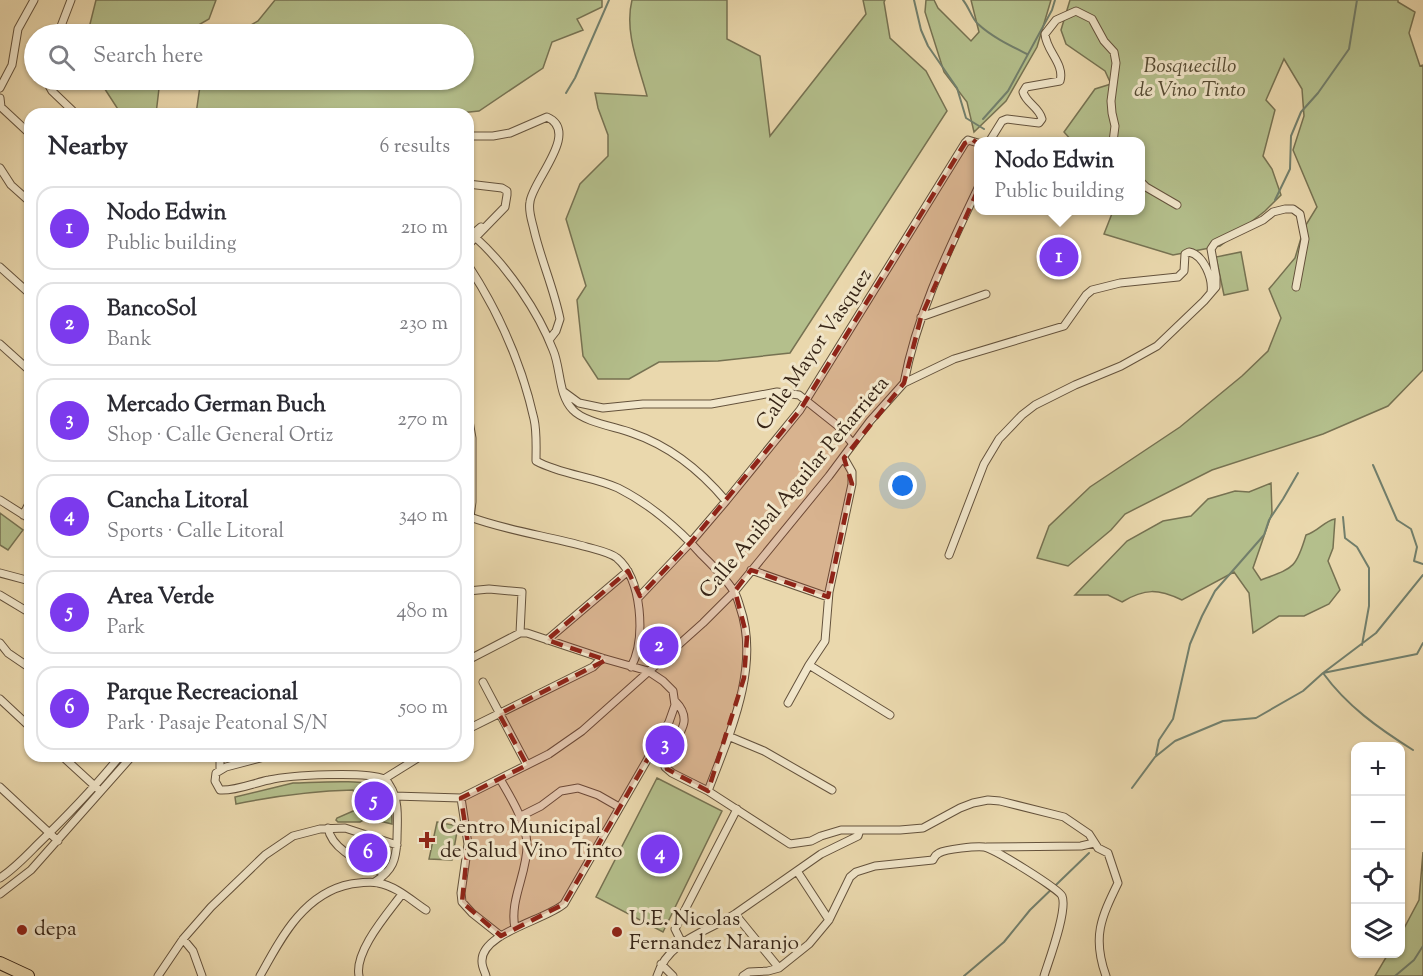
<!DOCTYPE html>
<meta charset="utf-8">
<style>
:root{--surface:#fff;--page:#f2f2f3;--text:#2b2b33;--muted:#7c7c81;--line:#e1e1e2;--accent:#7c3aed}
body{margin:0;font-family:"Sorts Mill Goudy",serif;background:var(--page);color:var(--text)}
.controls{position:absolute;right:18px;bottom:18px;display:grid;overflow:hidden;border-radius:12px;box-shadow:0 2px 4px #0004}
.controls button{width:54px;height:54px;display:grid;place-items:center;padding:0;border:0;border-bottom:2px solid var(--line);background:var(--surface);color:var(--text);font:30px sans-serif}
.you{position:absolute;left:903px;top:486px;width:21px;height:21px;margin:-15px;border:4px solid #fff;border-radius:50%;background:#1a73e8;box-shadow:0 0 0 9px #1a73e833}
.badge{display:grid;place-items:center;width:39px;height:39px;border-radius:50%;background:var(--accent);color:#fff;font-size:20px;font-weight:700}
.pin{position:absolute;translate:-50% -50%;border:3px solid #fff;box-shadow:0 2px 6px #0006}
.popup{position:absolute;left:974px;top:137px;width:171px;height:78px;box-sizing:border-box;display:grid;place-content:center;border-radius:12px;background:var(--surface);filter:drop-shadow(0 2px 4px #0005);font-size:20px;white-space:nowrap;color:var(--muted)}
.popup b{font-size:22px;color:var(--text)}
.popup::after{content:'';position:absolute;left:50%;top:100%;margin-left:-12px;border:12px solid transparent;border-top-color:var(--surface)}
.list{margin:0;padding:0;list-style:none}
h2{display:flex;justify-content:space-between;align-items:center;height:78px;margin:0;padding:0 24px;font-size:26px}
h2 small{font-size:20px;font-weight:400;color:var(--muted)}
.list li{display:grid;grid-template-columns:39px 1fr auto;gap:18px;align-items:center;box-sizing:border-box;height:84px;margin:0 12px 12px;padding:0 12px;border:2px solid var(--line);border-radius:18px}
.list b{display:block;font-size:22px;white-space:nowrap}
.list p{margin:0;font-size:20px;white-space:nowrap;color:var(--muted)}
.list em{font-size:20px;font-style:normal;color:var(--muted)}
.icon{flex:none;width:33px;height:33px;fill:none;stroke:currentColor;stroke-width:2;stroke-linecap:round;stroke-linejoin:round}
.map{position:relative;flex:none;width:1423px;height:976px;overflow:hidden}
.search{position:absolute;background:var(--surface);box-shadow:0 2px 4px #0004;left:24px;top:24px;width:450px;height:66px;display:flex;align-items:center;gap:15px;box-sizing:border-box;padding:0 21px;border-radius:33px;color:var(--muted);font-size:22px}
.panel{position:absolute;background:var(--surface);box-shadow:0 2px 4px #0004;left:24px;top:108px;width:450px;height:654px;border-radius:18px}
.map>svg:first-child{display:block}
.green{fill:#b4bf8c;stroke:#767252;stroke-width:1.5}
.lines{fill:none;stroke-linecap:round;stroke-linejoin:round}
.stream{stroke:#727f6c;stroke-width:2}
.street-casing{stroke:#64523c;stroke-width:9}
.highway-casing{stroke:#372517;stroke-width:14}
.street{stroke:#f1e6ca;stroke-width:7}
.highway{stroke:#ead8ad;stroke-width:12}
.marked{fill:#8f2418;fill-opacity:0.2;stroke:#8f2418;stroke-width:4.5;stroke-dasharray:12 8;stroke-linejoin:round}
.poi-dot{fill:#8f2418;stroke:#f1e6ca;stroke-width:2}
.labels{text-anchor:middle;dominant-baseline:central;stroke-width:6;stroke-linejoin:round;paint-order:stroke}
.park-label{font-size:21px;font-style:italic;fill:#564c34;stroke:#f1e6ca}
.street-label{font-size:21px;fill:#372517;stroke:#f1e6ca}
.poi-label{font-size:21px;fill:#372517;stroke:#f1e6ca;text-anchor:start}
</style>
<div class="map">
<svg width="1423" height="976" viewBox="0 0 1423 976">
<rect width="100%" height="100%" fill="#ead8ad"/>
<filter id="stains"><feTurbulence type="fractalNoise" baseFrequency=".00333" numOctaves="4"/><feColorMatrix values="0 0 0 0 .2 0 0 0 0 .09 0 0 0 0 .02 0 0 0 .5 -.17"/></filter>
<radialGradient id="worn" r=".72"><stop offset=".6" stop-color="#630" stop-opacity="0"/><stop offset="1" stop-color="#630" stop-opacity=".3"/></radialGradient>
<path class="green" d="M96,0H216L209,19L183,34H91L90,24Z
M275,0H602V7L577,19L583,30L552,42L543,68L479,111L450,114H196L200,86L203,80H464V34H235L258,21Z
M632,0H727V39L760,56L770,136L866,14L863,0H885L884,2L890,38L926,71L947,111L790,353L718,361L659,362L629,379H598L583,356L577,300L586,286L566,219L580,184L608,156V135L598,108L595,93L647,96C639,66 624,32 632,0Z
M926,0H934L938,8L971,41L979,32L971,0H1051L1037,47L1006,101L974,132L967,102L944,72L925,12Z
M1070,0H1398V2L1415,12L1409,33L1420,66L1423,65V370L1388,406L1323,434L1212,470L1125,514L1111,530L1068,566L1037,558L1049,526L1090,487L1180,427L1242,376L1268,351L1281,318L1269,289L1295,258L1304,228L1317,207L1293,150L1304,116L1302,89L1284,59L1266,100L1275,110L1263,156L1272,169L1281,195L1265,211L1220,246L1173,255L1104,234L1113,211L1140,210V142L1072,141L1064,132L1095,89L1111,84L1105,71L1066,44L1061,30Z
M99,80H160L156,114H121Z
M1241,252L1248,290L1224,295L1216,257Z
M1271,483L1272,513L1253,568L1261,580C1293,568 1296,569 1306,535C1319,531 1324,521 1335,519L1333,548L1328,561L1340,590L1329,604L1304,616H1279L1253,633L1249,593L1234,572L1182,600C1158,589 1145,588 1122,602L1108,595H1075L1127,541L1163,521L1191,516L1208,499L1235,491L1249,492Z
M0,513L23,530L8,550L0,545Z
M657,778L722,811L663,932L596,897Z
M293,783C311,783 364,778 378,787C391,795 392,810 392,824L367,818L360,822H338L336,820L337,818L360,808L353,790C313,791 275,796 236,804L235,797Z
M437,822L458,826L452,860L429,859Z
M357,837L388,854L379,869L348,852Z
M1423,852V976H1375L1388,954H1400L1401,934L1419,900Z"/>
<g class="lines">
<path class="stream" d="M914,0L921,30L928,46L957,88L966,118L984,129
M963,0C969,7 972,19 978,24C992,37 1011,46 1027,54
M566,93L575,78L609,0
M983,119L1008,91L1052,10L1055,0
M1275,200L1290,169L1291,136L1301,112L1318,93L1349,49L1357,0
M1373,465L1397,520L1411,529L1417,547L1414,561L1423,564
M1343,517L1345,538L1357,547L1369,568V606L1362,645
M1413,750C1378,728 1347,706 1323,673L1417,654L1423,643
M1156,755L1159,740L1173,719L1190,644L1202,616L1215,591L1264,535L1269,520L1283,499L1298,473
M1132,788L1155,757L1175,741L1223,721L1256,718L1303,691L1323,673L1376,633L1423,575
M964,976L1004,942L1030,910L1089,853
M1395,976L1414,960L1423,946"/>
<defs>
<path id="street" d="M58,34L71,0
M46,80L52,91L76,114
M0,88L12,65L18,29L34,0
M0,98L1,107L30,134
M468,136H493L510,133L547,117C581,132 532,181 530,202C528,211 532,221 534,230C541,260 554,289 560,319L556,331L549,340
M989,142L1002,121L1007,119L1039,123L1042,119C1039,107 1026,103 1023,92L1026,87L1060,81C1065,64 1046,51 1045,34L1056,20L1076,11L1092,19L1104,41L1114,52L1116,63L1111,101L1112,113L1115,126L1113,142
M0,168L11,185L30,202
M1140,181L1146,187L1177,205
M468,184L502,188L507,191V195
M468,238L481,227
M476,238C507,266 538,311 553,350C561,368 558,395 573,410C584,422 616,427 632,433C670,446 700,470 726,501
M468,245L505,207L507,195
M468,265C498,311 522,365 534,419C537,432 536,447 536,461C562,475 592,476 618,488C648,503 678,528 700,553C711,564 724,576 733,590C737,595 738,601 740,607C761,667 729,735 708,791
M0,267L30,294
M921,317L986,294
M0,344L30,371
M904,383C917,313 948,251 978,188
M564,392L579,403L603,408L643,404H711L777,392L799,395L838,426L853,444
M468,415L472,438V502L470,517
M0,500L30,519
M23,515L30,502
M470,517C508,531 548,536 587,547C597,550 609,552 617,558C631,570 637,591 639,609C641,628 641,649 631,667
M949,555L984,464L999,439L1022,415L1035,405L1075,385L1121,366L1157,346L1204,301L1216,287V277L1211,249L1215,243L1263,220L1273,212L1285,209H1293L1300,214L1305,239L1296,287
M751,570L828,597
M0,573L30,581
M468,591L489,589L522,592L520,633
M0,595L30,613
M638,598L691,542L726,501L800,410L965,143L968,140L978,143
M547,640L628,571
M0,643L8,653L30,668
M468,660L520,633H527L602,658L648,671L663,681L673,691L675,705L669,722L564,904C546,920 480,933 482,962C482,967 485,972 486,976
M809,665L890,715
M483,682L527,765
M0,699L30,727
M675,701C701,727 663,743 665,767L672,773L708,791L790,844L811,841L821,836L841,830H900L923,828L960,808L973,803L988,800L1000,801L1064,817L1089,834L1098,848L1108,853L1118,883C1101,918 1092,937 1106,976
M788,703L809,665L825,641L829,592L852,484V472L844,458
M468,729L593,667L602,658
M728,736L764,751L832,790
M62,756L98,789
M268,756L226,767L216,773L215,781L220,790C237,791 253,783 269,780C290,775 366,771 384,779C386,780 389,784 390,786C400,801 397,823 397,840C396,860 393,870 375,882
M220,770V756
M384,779L421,756
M500,779C511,798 526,822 527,844C528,872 509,900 515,928
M0,787L58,841
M394,796L461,798L549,754L582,731L703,623L735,591L829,476L870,421L904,383L954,359L1064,326L1086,295L1092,290L1120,283L1178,277L1184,271L1185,254L1189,252C1204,255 1213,279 1211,292
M461,798L468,844L461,893L462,902L472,913L501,936
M519,817L541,806L561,791L578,788L598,795L619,807
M328,828C332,852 367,864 385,874
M987,847L1081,846L1094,843
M797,871L829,920
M0,878C14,869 26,856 38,844C67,816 95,787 120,756
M0,894L31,870L132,756
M735,914L779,968
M183,939L193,951L202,976
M682,943L675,929L737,809
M661,964L673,976
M158,976L183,939L211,907L265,855L293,836L320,829L345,828L397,845
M260,976C281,938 304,893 351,884C359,883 370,881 378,883C396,886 411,900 426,910
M359,976C354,951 388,913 402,894
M657,976C668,940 707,932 735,914L821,854L858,836L860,830
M743,976L749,972L768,971L779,968L809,944L829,920L850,877L856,872L875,866L933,860C935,856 935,855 939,853C946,849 976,846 984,847C993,848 1059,889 1062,896C1068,910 1049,960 1044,976"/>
<path id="highway" d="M0,963L28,976"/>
</defs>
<use href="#street" class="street-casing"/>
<use href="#highway" class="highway-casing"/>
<use href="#street" class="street"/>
<use href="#highway" class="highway"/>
</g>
<path class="marked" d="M973,140L985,148L990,163L921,317L904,383L844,458L852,484L828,597L751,570L735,591L747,637L744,678L708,791L667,769L661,736L564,904L501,936L462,902L468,844L461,798L527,765L499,714L606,660L547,640L628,571L640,596L691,542L800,410L965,143Z"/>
<g class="poi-dot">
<path d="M424 831h6v6h6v6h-6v6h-6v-6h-6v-6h6z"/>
<circle cx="22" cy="930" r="6"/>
<circle cx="617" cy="932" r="6"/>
</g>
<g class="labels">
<g class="park-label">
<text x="1190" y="67">Bosquecillo<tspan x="1190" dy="24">de Vino Tinto</tspan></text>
</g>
<g class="street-label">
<text transform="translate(815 350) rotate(-56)">Calle Mayor Vasquez</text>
<text transform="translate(795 488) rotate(-50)">Calle Anibal Aguilar Peñarrieta</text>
</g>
<g class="poi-label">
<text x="440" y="828">Centro Municipal<tspan x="440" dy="24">de Salud Vino Tinto</tspan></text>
<text x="629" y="920">U.E. Nicolas<tspan x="629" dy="24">Fernandez Naranjo</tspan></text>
<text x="34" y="930">depa</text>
</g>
</g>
<rect width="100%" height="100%" filter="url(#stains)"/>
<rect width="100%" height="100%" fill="url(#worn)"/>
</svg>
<div class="controls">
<button>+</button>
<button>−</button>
<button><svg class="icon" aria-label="locate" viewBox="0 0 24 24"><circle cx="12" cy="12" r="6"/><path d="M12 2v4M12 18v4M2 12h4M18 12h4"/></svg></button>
<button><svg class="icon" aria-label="layers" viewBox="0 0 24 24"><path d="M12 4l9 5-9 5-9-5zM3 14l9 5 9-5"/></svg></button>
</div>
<div class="you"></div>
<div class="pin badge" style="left:1059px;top:257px">1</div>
<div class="popup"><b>Nodo Edwin</b>Public building</div>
<div class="pin badge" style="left:659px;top:646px">2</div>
<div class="pin badge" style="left:665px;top:745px">3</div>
<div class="pin badge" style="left:660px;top:854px">4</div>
<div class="pin badge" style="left:374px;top:801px">5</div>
<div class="pin badge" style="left:368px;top:853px">6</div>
<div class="search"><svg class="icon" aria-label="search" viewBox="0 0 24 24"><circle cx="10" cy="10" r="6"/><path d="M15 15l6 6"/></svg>Search here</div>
<section class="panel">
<h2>Nearby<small>6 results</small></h2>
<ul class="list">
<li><span class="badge">1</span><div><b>Nodo Edwin</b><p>Public building</p></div><em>210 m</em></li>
<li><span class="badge">2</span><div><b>BancoSol</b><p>Bank</p></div><em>230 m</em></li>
<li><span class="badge">3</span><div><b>Mercado German Buch</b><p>Shop · Calle General Ortiz</p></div><em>270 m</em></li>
<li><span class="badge">4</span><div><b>Cancha Litoral</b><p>Sports · Calle Litoral</p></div><em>340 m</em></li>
<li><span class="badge">5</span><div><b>Area Verde</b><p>Park</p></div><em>480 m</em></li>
<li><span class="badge">6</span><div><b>Parque Recreacional</b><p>Park · Pasaje Peatonal S/N</p></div><em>500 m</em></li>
</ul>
</section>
</div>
